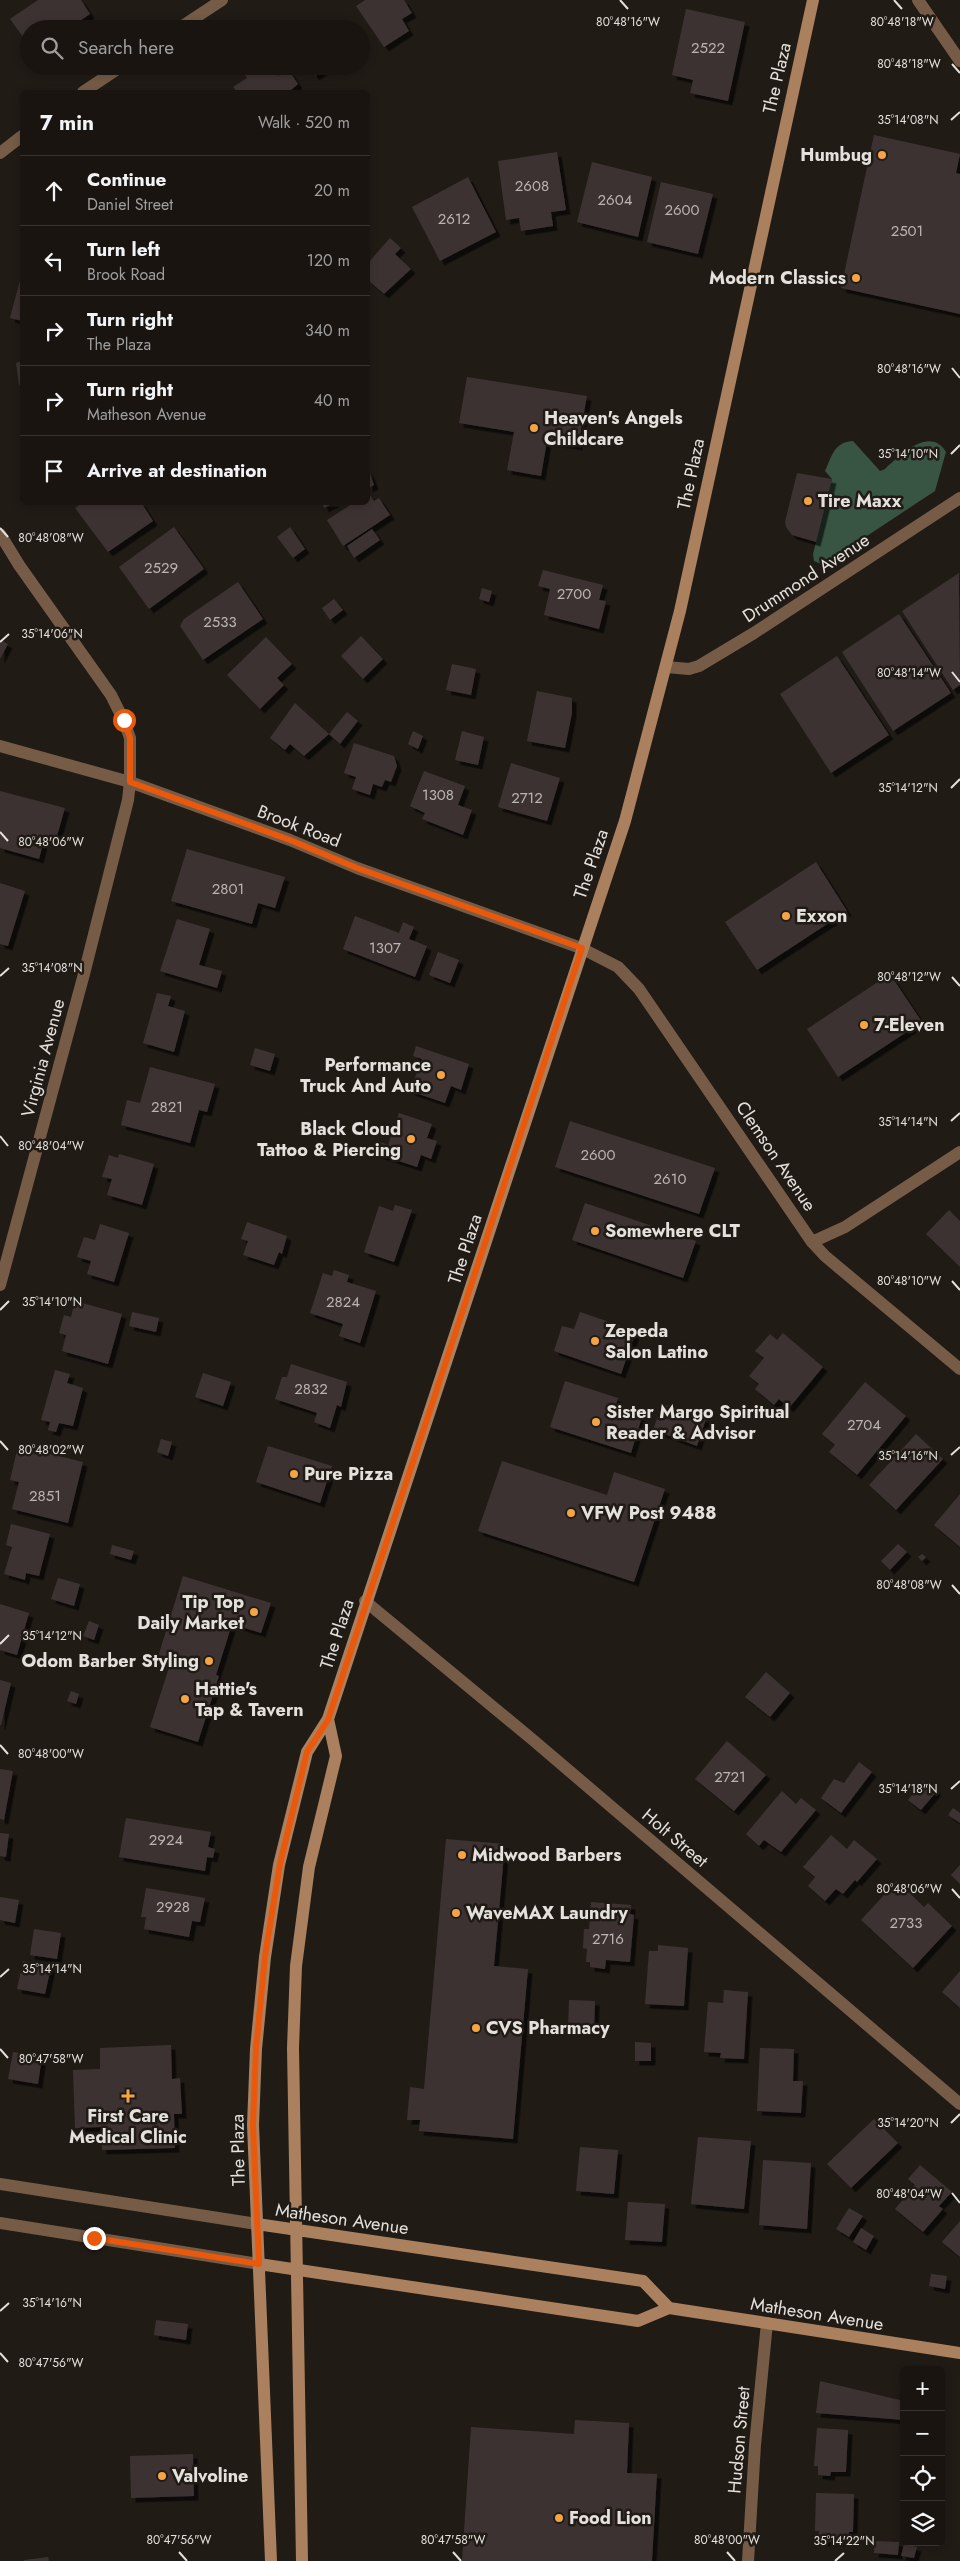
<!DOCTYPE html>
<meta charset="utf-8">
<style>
:root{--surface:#191410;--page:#221d19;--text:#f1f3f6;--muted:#9f9e9f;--line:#373330}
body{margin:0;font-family:Jost,sans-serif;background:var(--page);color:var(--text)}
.controls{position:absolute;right:15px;bottom:15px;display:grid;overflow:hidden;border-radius:8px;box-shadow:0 2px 8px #0003}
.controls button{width:45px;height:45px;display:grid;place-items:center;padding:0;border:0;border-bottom:1px solid var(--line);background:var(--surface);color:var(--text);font:25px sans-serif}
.stop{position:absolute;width:15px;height:15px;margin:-11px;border:4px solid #ea580c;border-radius:50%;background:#fff}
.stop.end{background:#ea580c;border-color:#fff;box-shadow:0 1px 5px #0008}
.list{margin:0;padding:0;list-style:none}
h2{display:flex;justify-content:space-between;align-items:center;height:65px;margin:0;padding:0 20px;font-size:21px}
h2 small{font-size:16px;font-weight:400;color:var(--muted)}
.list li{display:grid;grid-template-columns:32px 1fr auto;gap:15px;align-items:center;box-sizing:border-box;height:70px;padding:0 20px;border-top:1px solid var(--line)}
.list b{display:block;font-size:19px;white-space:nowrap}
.list p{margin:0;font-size:16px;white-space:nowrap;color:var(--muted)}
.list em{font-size:16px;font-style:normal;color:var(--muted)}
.icon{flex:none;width:28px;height:28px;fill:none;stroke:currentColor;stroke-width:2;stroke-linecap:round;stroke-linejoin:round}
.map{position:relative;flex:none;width:960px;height:2561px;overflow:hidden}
.search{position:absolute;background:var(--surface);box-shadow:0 2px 8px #0003;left:20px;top:20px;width:350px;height:55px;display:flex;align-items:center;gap:12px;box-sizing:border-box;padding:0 18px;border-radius:28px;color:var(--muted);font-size:19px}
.panel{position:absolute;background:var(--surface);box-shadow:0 2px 8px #0003;left:20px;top:90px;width:350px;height:415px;border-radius:8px}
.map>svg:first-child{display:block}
.forest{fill:#385443}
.building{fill:#3c3332;filter:url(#shadow)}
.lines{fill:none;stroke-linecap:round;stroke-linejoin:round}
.street{stroke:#765c47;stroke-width:12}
.secondary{stroke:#ab805e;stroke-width:12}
.route{stroke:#ea580c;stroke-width:6}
.ticks{fill:none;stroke:#e4e0dc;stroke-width:2}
.poi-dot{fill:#f4a443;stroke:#211b16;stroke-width:2}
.labels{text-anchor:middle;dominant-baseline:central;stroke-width:5;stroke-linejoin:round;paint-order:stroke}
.number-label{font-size:15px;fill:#bab5b2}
.street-label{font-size:18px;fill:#e4e0dc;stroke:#211b16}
.poi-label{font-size:18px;font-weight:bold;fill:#e4e0dc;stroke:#211b16;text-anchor:start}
.ticks-label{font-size:12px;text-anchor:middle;fill:#e4e0dc;stroke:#211b16;stroke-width:5;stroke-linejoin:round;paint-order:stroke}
</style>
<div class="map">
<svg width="960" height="2561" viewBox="0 0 960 2561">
<defs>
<filter id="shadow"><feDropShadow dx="4.5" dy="4.5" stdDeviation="0" flood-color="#0009"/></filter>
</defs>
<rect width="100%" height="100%" fill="#211b16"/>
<path class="forest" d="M853,441L880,471L885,469C899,456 930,425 946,452L935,491L823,565L814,561L813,554L832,479L825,471C832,456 834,442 853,441Z"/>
<path class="building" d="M38,0H81L90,14L68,29H29V45L10,19Z
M365,0H404L412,13L402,19L409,31L384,47L356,6Z
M686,9L745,22L728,101L690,93L693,80L672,75Z
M316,21L321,29H303Z
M331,23L334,29H323Z
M240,66H271L278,76L288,69L298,84L289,92H237L233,87L247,78Z
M308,66H330L315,76Z
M874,135L960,154L956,173L960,174V314L841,288Z
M557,152L566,210L551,212L553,226L521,231L519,218L506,220L498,161Z
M592,162L652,177L638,237L577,222Z
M468,177L496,232L440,261L412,207Z
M661,182L713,194L698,254L647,242Z
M390,238L401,248L395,254L411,269L384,294L368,280V263Z
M22,273V321L10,318Z
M22,361V384L19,385L16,363Z
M467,377L587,396L578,446L547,441L541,476L507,470L514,432L459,423Z
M368,469L374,485L368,488Z
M797,473L832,479L816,542L792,535L786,527L785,522Z
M369,494L374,501L379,498L390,515L343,546L327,520L355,502H368Z
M83,502H141L153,521L108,552L75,508Z
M322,502H336L324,508Z
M174,527L204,569L149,609L119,567Z
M290,527L305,549L293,558L277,537Z
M372,529L380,540L354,558L347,546Z
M543,570L603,585L599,600L606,601L599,629L544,615L550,589L538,586Z
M959,573L960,685L953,690L902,611Z
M238,582L263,619L203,660L180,626L184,619Z
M482,588L492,591L489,602L479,599Z
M334,599L343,610L330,620L322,608Z
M899,614L951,693L893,731L842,652Z
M361,636L383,659L363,679L341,656Z
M266,637L292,664L277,678L284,685L260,709L227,675Z
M0,640L8,644L0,659Z
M837,656L889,735L831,773L780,694Z
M452,664L476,669L471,695L446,690Z
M537,691L572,698V713L565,748L527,741Z
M295,703L329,734L304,756L290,744L285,750L270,738Z
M347,712L358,721L340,744L329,734Z
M413,731L423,736L418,749L408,744Z
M462,731L484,737L478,765L455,760Z
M354,743L394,756L397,766L391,782L385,780L382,787L373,784L370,795L352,789L356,777L344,773Z
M511,763L560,778L547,821L498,807Z
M424,771L465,786L458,805L472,810L463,835L422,819L425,813L410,806Z
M0,791L65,808L55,843L44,840L39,859L0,848Z
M187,849L285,877L275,908L258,903L252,924L171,901Z
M816,862L847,911L757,970L725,922Z
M0,883L25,891L8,946L0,944Z
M355,916L399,933L403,922L414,927L409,939L427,946L415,977L343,949Z
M177,919L210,929L199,965L222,971L217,988L160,971Z
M438,952L459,960L450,983L429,975Z
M890,974L922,1022L838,1077L807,1029Z
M157,993L171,996L168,1006L185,1011L174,1052L143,1043Z
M416,1046L469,1064L461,1090L451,1086L445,1103L410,1091L422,1059L413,1056Z
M255,1048L275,1054L270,1071L250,1065Z
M150,1067L215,1084L207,1112L199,1110L190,1143L121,1125L127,1100L140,1103Z
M399,1113L432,1124L427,1138L437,1141L431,1159L421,1155L417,1167L374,1153L378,1141L388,1145Z
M570,1121L715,1168L699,1214L555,1167Z
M119,1154L154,1164L142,1205L107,1195L112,1179L102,1177L109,1155L118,1158Z
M585,1203L696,1241L683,1278L572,1240Z
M395,1205L412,1210L394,1262L364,1252L379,1206L393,1211Z
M949,1210L960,1221V1267L926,1234Z
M247,1222L287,1236L282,1254L279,1252L274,1265L243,1255L248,1241L241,1239Z
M100,1224L129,1233L114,1282L87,1274L91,1261L77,1257L84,1237L95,1240Z
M334,1270L349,1275L347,1282L376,1291L360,1343L339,1336L343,1324L310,1313L323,1273L332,1276Z
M75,1301L122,1314L108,1364L62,1351L66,1335L59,1333L64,1315L71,1317Z
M132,1312L159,1318L156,1332L129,1326Z
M580,1312L636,1331L621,1374L554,1351L562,1326L574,1329Z
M783,1333L823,1367L789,1408L779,1399L774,1405L755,1389L759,1384L749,1376L764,1358L755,1351L770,1334L777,1340Z
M291,1364L347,1382L341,1407L337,1405L330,1428L314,1422L317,1413L275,1399L282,1377H287Z
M55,1370L70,1374L67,1383L83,1388L73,1426L59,1423L56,1432L48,1430L50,1422L41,1420Z
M203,1373L231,1382L223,1406L195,1397Z
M565,1381L618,1398L615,1408L642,1417L631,1453L550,1427Z
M865,1382L906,1416L857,1475L829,1452L835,1445L822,1434Z
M662,1404L706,1419L697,1446L653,1430Z
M916,1434L943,1459L896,1510L869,1485Z
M161,1439L172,1442L168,1456L157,1452Z
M18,1446L83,1462L68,1523L12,1509L19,1482L10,1480Z
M268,1446L332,1466L320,1503L256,1482Z
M502,1461L607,1495L614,1472L665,1489L634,1582L478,1531Z
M960,1494V1547L934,1525Z
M11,1524L50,1534L39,1576L26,1573L25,1580L4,1574L12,1547L6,1545Z
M898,1544L907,1552L890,1570L881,1561Z
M112,1545L134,1551L131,1560L110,1554Z
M922,1554L926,1557L922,1561L918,1557Z
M183,1576L271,1603L261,1633L232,1624L216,1675L219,1676L198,1742L150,1727L171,1661L158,1657Z
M58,1578L80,1584L74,1606L51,1599Z
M0,1604L29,1613L17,1655L0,1650Z
M89,1621L99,1625L94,1640L83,1636Z
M766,1672L790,1693L770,1717L745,1697Z
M0,1680L11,1683L1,1725H0Z
M71,1691L79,1694L76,1704L67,1701Z
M727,1741L766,1775L734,1811L695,1779Z
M859,1762L872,1772L841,1813L821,1798L834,1779L844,1783Z
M0,1769L13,1771L4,1820L0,1819Z
M923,1781L937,1791L921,1810L908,1800Z
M782,1791L796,1804L801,1798L816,1810L781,1852L764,1840L759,1846L746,1834Z
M953,1808L960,1813V1823L948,1815Z
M126,1818L211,1832L208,1847L215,1849L213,1858L207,1857L205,1871L119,1857Z
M0,1833L9,1834L6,1857L0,1856Z
M831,1835L847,1849L854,1840L877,1859L857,1882L855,1880L843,1894L836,1889L825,1901L808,1886L815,1877L803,1867Z
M446,1839L505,1844L494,1966L528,1969L513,2139L419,2131L420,2120H407L410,2087L424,2089Z
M960,1865V1884L951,1875Z
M897,1881L924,1907L928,1903L952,1926L913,1968L861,1920Z
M146,1888L205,1898L200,1922L192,1921L189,1937L144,1929L146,1917H141Z
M0,1897L19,1900L15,1923L0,1920Z
M591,1902L631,1905L630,1914L634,1915L630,1962L606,1960L605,1969L590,1967V1962H586L587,1949L583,1948L584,1929H589Z
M34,1929L61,1933L57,1959L30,1955Z
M658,1945L688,1948L684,2006L645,2004L649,1951H658Z
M23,1961L51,1967L45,1994L17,1989Z
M960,1971V2008L942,1992Z
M724,1990L748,1992L744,2059L720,2058L721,2053L704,2052L708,2002L723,2003Z
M569,2000L595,2001L594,2031L568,2029Z
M635,2042L651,2043V2061H635Z
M171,2045L172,2079L180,2078L182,2114H174L175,2148L102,2150L101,2127L75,2128L73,2070L100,2069V2048Z
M760,2048L794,2049L793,2081H803L801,2113L757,2111Z
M13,2052L42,2057L38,2084L8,2079Z
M874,2119L898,2143L851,2188L827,2164Z
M698,2137L751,2141L744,2209L691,2204Z
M580,2147L618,2150L614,2194L576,2191Z
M763,2160L811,2163L807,2229L759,2225Z
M920,2165L952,2192L939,2206L943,2209L923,2232L895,2209L915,2185L908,2179Z
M628,2202L665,2204L662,2242L625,2240Z
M849,2208L863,2216L849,2237L836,2229Z
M960,2221V2257L942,2242Z
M861,2228L874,2236L866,2250L853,2242Z
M931,2274L947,2276L945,2289L929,2286Z
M156,2320L188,2324L186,2340L154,2335Z
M820,2381L904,2401V2420L816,2413Z
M575,2420L629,2423L627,2473L657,2474L652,2561H462L471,2427L574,2434Z
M817,2428L848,2430L846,2472H831L830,2476L818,2475V2466H814Z
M193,2454L194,2496L131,2498L130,2456Z
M816,2493L854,2494L853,2532H849L848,2542H819V2531H815Z
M875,2541L899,2542L898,2555L874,2553Z
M904,2544L917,2547L914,2558L901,2556Z
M48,2557L49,2561H24V2560Z"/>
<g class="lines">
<path class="street" d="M918,0L960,61
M178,29L222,0
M83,92L122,66
M0,153L22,136
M0,534L19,565L111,695L124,721L130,738V782L128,800L84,974L0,1285
M666,667L689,669L699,666L754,633L960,498
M0,746L130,782L290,840L357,868L581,948L618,967L639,989L812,1242L825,1256L960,1369
M812,1242L845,1227L960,1152
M365,1601L533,1740L960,2104
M0,2184L257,2224
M0,2223L259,2264
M748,2561L755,2445L767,2323"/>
<path class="secondary" d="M257,2224L643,2281L669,2308
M259,2264L638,2321L669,2308L960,2353
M271,2561L253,2125L256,2049L265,1957L279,1865L307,1752L328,1719L625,821L680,611L813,0
M302,2561L293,2048L296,1966L309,1867L336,1756L328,1719"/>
</g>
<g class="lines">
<path class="route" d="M94,2238L259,2264L253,2125L256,2049L265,1956L280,1864L307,1752L328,1720L582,948L357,868L290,840L130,782V738L124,720"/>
</g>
<path class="ticks" d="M620,0L628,9M894,0L902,9M952,64L960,73M951,120L960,112M952,368L960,378M951,454L960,445M0,528L8,537M0,642L9,634M952,672L960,682M951,788L960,779M0,832L8,841M0,976L9,968M952,977L960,986M951,1121L960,1113M0,1136L8,1146M952,1281L960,1290M0,1310L9,1301M0,1441L8,1450M951,1455L960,1447M952,1585L960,1594M0,1644L9,1635M0,1745L8,1754M951,1789L960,1781M952,1889L960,1898M0,1977L9,1969M0,2049L8,2058M951,2123L960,2114M952,2193L960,2203M0,2311L9,2303M0,2353L8,2362M179,2552L187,2561M453,2552L461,2561M727,2552L735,2561M835,2561L844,2553"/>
<g class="poi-dot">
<circle cx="882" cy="155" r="5"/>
<circle cx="856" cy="278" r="5"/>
<circle cx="534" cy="428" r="5"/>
<circle cx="808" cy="501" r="5"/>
<circle cx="786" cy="916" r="5"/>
<circle cx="864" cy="1025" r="5"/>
<circle cx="441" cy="1075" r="5"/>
<circle cx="411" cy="1139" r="5"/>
<circle cx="595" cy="1231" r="5"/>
<circle cx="595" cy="1341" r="5"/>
<circle cx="596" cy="1422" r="5"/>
<circle cx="294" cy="1474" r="5"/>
<circle cx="571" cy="1513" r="5"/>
<circle cx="254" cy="1612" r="5"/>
<circle cx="209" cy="1661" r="5"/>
<circle cx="185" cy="1699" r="5"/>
<circle cx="462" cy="1855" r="5"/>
<circle cx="456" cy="1913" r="5"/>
<circle cx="476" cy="2028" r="5"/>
<path d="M125.5 2088.5h5v5h5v5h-5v5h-5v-5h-5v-5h5z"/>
<circle cx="162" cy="2476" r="5"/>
<circle cx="559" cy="2518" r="5"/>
</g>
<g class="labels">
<g class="number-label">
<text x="708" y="48">2522</text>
<text x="532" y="186">2608</text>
<text x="615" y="200">2604</text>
<text x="682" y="210">2600</text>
<text x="454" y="219">2612</text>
<text x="907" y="231">2501</text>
<text x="161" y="568">2529</text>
<text x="574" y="594">2700</text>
<text x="220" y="622">2533</text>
<text x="438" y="795">1308</text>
<text x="527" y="798">2712</text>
<text x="228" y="889">2801</text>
<text x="385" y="948">1307</text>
<text x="167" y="1107">2821</text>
<text x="598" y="1155">2600</text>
<text x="670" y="1179">2610</text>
<text x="343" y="1302">2824</text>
<text x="311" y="1389">2832</text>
<text x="864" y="1425">2704</text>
<text x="45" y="1496">2851</text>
<text x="730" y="1777">2721</text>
<text x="166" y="1840">2924</text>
<text x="173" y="1907">2928</text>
<text x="906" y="1923">2733</text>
<text x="608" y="1939">2716</text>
</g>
<g class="street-label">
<text transform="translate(777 78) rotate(-77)">The Plaza</text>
<text transform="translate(691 474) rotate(-78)">The Plaza</text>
<text transform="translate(806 578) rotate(-33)">Drummond Avenue</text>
<text transform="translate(299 826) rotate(21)">Brook Road</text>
<text transform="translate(591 864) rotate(-71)">The Plaza</text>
<text transform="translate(43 1058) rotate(-75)">Virginia Avenue</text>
<text transform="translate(776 1156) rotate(56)">Clemson Avenue</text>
<text transform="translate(465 1249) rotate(-72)">The Plaza</text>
<text transform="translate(337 1634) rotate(-72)">The Plaza</text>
<text transform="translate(675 1838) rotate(40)">Holt Street</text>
<text transform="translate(238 2150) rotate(-91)">The Plaza</text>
<text transform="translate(342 2219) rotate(8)">Matheson Avenue</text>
<text transform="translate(817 2314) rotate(9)">Matheson Avenue</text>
<text transform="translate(739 2440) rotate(-85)">Hudson Street</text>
</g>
<g class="poi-label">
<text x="872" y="155" text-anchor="end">Humbug</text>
<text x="846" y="278" text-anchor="end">Modern Classics</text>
<text x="544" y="418">Heaven's Angels<tspan x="544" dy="21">Childcare</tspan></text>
<text x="818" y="501">Tire Maxx</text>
<text x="796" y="916">Exxon</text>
<text x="874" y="1025">7-Eleven</text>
<text x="431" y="1065" text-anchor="end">Performance<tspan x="431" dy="21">Truck And Auto</tspan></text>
<text x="401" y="1129" text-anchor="end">Black Cloud<tspan x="401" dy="21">Tattoo &amp; Piercing</tspan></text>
<text x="605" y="1231">Somewhere CLT</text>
<text x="605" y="1331">Zepeda<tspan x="605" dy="21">Salon Latino</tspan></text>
<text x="606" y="1412">Sister Margo Spiritual<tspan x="606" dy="21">Reader &amp; Advisor</tspan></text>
<text x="304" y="1474">Pure Pizza</text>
<text x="581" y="1513">VFW Post 9488</text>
<text x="244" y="1602" text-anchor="end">Tip Top<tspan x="244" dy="21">Daily Market</tspan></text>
<text x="199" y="1661" text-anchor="end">Odom Barber Styling</text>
<text x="195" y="1689">Hattie's<tspan x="195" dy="21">Tap &amp; Tavern</tspan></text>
<text x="472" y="1855">Midwood Barbers</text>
<text x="466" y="1913">WaveMAX Laundry</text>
<text x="486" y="2028">CVS Pharmacy</text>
<text x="128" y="2116" text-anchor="middle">First Care<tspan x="128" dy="21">Medical Clinic</tspan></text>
<text x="172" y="2476">Valvoline</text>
<text x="569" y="2518">Food Lion</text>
</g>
</g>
<g class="ticks-label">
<text x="628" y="26">80°48'16"W</text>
<text x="902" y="26">80°48'18"W</text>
<text x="909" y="68">80°48'18"W</text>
<text x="908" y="124">35°14'08"N</text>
<text x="909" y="373">80°48'16"W</text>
<text x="908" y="458">35°14'10"N</text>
<text x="51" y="542">80°48'08"W</text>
<text x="52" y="638">35°14'06"N</text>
<text x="909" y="677">80°48'14"W</text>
<text x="908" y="792">35°14'12"N</text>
<text x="51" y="846">80°48'06"W</text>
<text x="52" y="972">35°14'08"N</text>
<text x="909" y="981">80°48'12"W</text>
<text x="908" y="1126">35°14'14"N</text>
<text x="51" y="1150">80°48'04"W</text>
<text x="909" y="1285">80°48'10"W</text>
<text x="52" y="1306">35°14'10"N</text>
<text x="51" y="1454">80°48'02"W</text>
<text x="908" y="1460">35°14'16"N</text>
<text x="909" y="1589">80°48'08"W</text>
<text x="52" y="1640">35°14'12"N</text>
<text x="51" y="1758">80°48'00"W</text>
<text x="908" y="1793">35°14'18"N</text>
<text x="909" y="1893">80°48'06"W</text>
<text x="52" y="1973">35°14'14"N</text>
<text x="51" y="2063">80°47'58"W</text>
<text x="908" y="2127">35°14'20"N</text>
<text x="909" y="2198">80°48'04"W</text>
<text x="52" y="2307">35°14'16"N</text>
<text x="51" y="2367">80°47'56"W</text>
<text x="179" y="2544">80°47'56"W</text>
<text x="453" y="2544">80°47'58"W</text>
<text x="727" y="2544">80°48'00"W</text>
<text x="844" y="2545">35°14'22"N</text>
</g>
</svg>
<div class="controls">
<button>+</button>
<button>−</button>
<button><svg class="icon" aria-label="locate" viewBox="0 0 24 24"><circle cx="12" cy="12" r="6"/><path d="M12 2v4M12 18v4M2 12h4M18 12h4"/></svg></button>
<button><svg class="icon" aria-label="layers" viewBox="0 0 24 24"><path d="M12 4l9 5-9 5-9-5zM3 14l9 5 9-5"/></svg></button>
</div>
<div class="stop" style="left:124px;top:720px"></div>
<div class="stop end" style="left:94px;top:2238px"></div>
<div class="search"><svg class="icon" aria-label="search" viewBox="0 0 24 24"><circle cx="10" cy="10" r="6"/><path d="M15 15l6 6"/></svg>Search here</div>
<section class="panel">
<h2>7 min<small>Walk · 520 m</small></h2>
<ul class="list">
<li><svg class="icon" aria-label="ahead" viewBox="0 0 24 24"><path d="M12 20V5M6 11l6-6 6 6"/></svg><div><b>Continue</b><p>Daniel Street</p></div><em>20 m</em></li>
<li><svg class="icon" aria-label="left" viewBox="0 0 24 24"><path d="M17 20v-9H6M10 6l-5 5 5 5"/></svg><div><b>Turn left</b><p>Brook Road</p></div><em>120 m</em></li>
<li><svg class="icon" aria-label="right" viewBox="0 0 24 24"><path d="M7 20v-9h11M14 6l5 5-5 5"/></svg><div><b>Turn right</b><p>The Plaza</p></div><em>340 m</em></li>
<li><svg class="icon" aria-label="right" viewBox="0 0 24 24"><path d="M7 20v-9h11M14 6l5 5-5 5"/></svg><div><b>Turn right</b><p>Matheson Avenue</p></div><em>40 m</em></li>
<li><svg class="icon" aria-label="arrive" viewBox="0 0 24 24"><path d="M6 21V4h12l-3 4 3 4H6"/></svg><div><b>Arrive at destination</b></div></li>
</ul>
</section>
</div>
